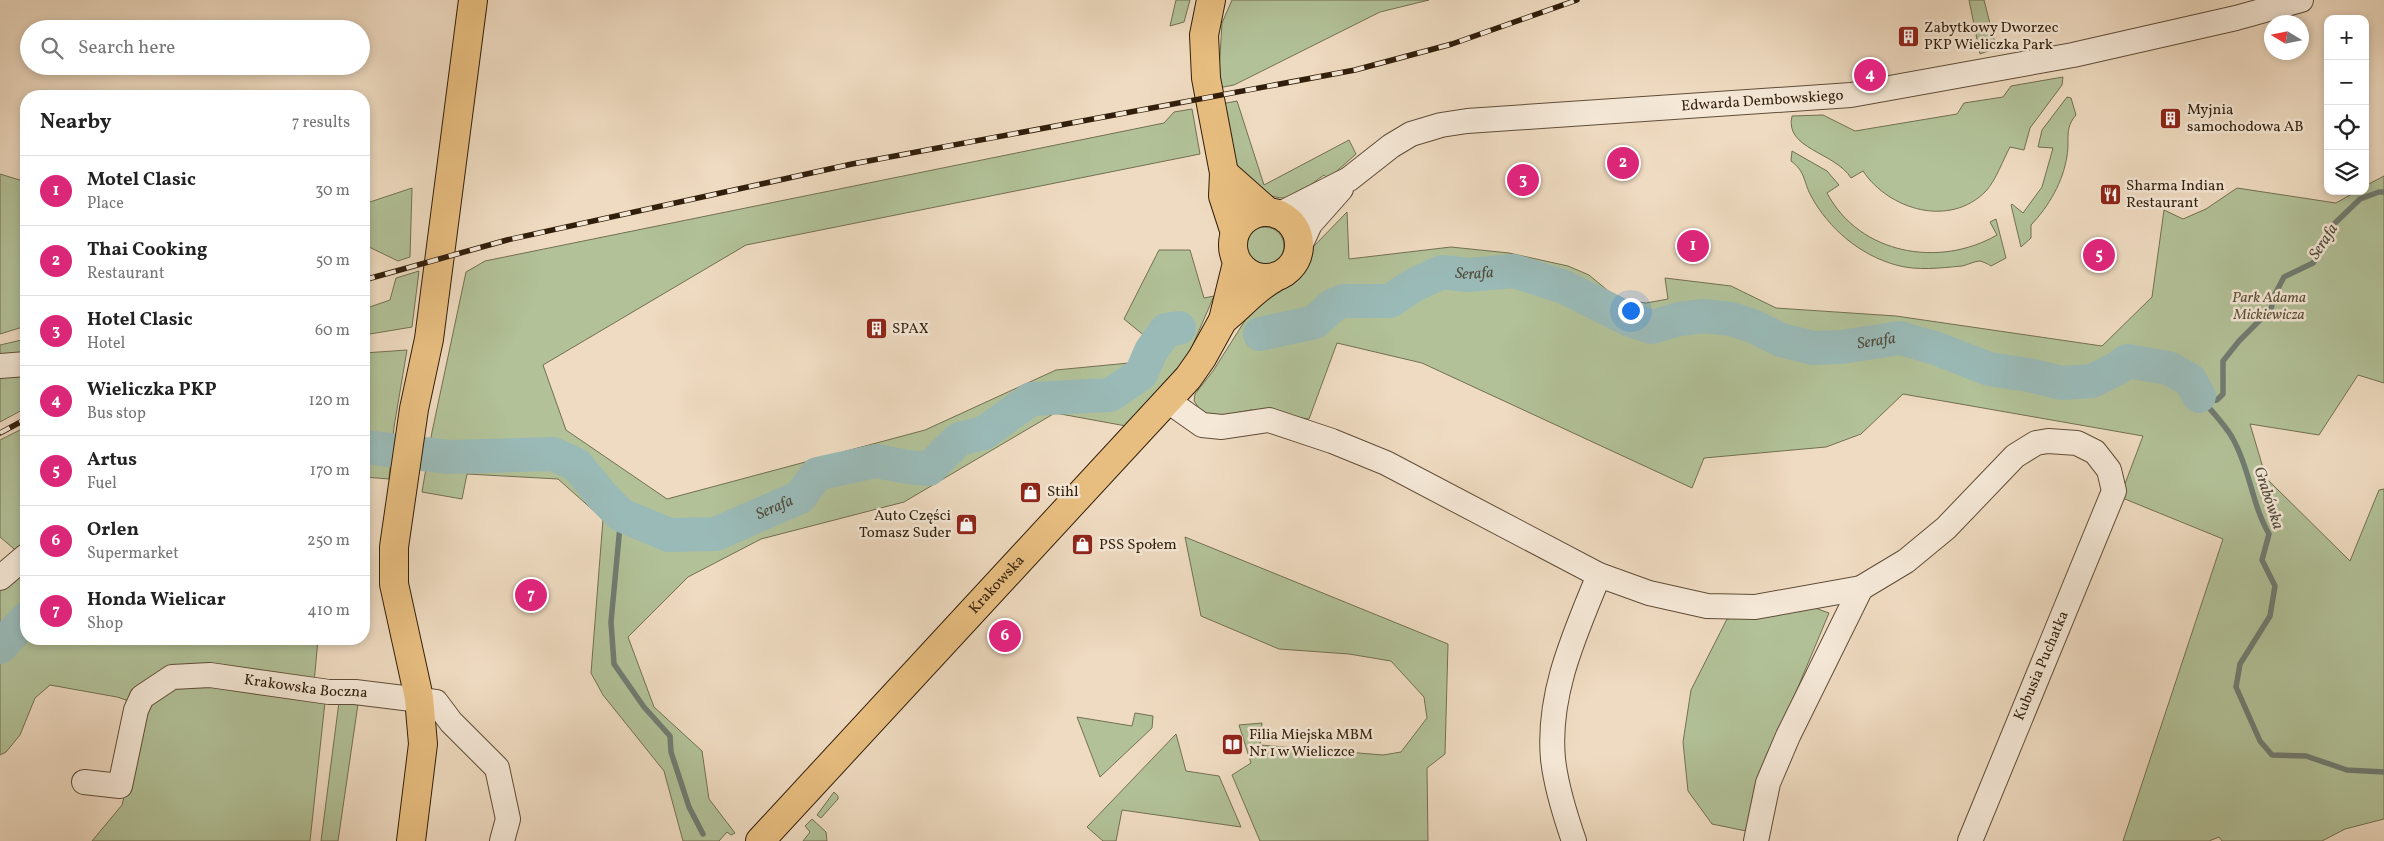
<!DOCTYPE html>
<meta charset="utf-8">
<style>
:root{--surface:#fff;--page:#f2f2f2;--text:#222;--muted:#767676;--line:#e0e0e0;--accent:#db2777}
body{margin:0;font-family:Vollkorn,serif;background:var(--page);color:var(--text)}
.controls{position:absolute;right:15px;top:15px;display:grid;overflow:hidden;border-radius:10px;box-shadow:0 2px 8px #0003}
.controls button{width:45px;height:45px;display:grid;place-items:center;padding:0;border:0;border-bottom:1px solid var(--line);background:var(--surface);color:var(--text);font:25px sans-serif}
.compass{position:absolute;left:2264px;top:15px;width:45px;height:45px;border-radius:50%;background:var(--surface);box-shadow:0 2px 8px #0003;rotate:280deg}
.you{position:absolute;left:1630px;top:310px;width:18px;height:18px;margin:-12px;border:4px solid #fff;border-radius:50%;background:#1a73e8;box-shadow:0 0 0 8px #1a73e833}
.badge{display:grid;place-items:center;width:32px;height:32px;border-radius:50%;background:var(--accent);color:#fff;font-size:16px;font-weight:700}
.pin{position:absolute;translate:-50% -50%;border:2px solid #fff;box-shadow:0 1px 5px #0006}
.list{margin:0;padding:0;list-style:none}
h2{display:flex;justify-content:space-between;align-items:center;height:65px;margin:0;padding:0 20px;font-size:21px}
h2 small{font-size:16px;font-weight:400;color:var(--muted)}
.list li{display:grid;grid-template-columns:32px 1fr auto;gap:15px;align-items:center;box-sizing:border-box;height:70px;padding:0 20px;border-top:1px solid var(--line)}
.list b{display:block;font-size:19px;white-space:nowrap}
.list p{margin:0;font-size:16px;white-space:nowrap;color:var(--muted)}
.list em{font-size:16px;font-style:normal;color:var(--muted)}
.icon{flex:none;width:28px;height:28px;fill:none;stroke:currentColor;stroke-width:2;stroke-linecap:round;stroke-linejoin:round}
.map{position:relative;flex:none;width:2384px;height:841px;overflow:hidden}
.search{position:absolute;background:var(--surface);box-shadow:0 2px 8px #0003;left:20px;top:20px;width:350px;height:55px;display:flex;align-items:center;gap:12px;box-sizing:border-box;padding:0 18px;border-radius:28px;color:var(--muted);font-size:19px}
.panel{position:absolute;background:var(--surface);box-shadow:0 2px 8px #0003;left:20px;top:90px;width:350px;height:555px;border-radius:20px}
.map>svg:first-child{display:block}
.green{fill:#b2c198;stroke:#727051}
.lines{fill:none;stroke-linecap:round;stroke-linejoin:round}
.stream{stroke:#707c72;stroke-width:5.5}
.river{stroke:#9abab7;stroke-width:34}
.minor-casing{stroke:#604d38;stroke-width:26}
.major-casing{stroke:#311e0a;stroke-width:30}
.minor{stroke:#f5e8d7;stroke-width:24}
.major{stroke:#e8be80;stroke-width:28}
.rail-casing{stroke:#311e0a;stroke-width:5.5}
.rail{stroke:#f5e8d7;stroke-width:4;stroke-dasharray:11;stroke-linecap:butt}
.labels{text-anchor:middle;dominant-baseline:central;stroke-width:5;stroke-linejoin:round;paint-order:stroke}
.poi-label{font-size:15px;fill:#311e0a;stroke:#f5e8d7;text-anchor:start}
.street-label{font-size:15px;fill:#311e0a;stroke:#f5e8d7}
.park-label{font-size:15px;font-style:italic;fill:#584f35;stroke:#f5e8d7}
.water-label{font-size:16px;font-style:italic;fill:#504d3e;stroke:#f5e8d7}
</style>
<div class="map">
<svg width="2384" height="841" viewBox="0 0 2384 841">
<rect width="100%" height="100%" fill="#efdbc1"/>
<filter id="stains"><feTurbulence type="fractalNoise" baseFrequency=".004" numOctaves="4"/><feColorMatrix values="0 0 0 0 .2 0 0 0 0 .09 0 0 0 0 .02 0 0 0 .5 -.17"/></filter>
<radialGradient id="worn" r=".72"><stop offset=".6" stop-color="#630" stop-opacity="0"/><stop offset="1" stop-color="#630" stop-opacity=".3"/></radialGradient>
<path class="green" d="M1176,0H1190L1184,22L1170,26Z
M1232,0H1429L1380,12L1234,85L1218,88L1222,23Z
M1969,0H1984L1995,43L1993,49L1980,54Z
M2063,77L2062,85L2030,128L2024,150L2010,147C2003,160 1996,180 1986,191C1950,228 1889,210 1863,171L1851,178C1835,152 1784,149 1792,116L1823,115L1855,131L1957,114L1964,103L2003,97L2011,86Z
M2067,97L2071,98L2076,115C2064,129 2070,138 2067,156C2063,182 2049,206 2031,225V238L2021,247L2011,205L2012,204L2023,213L2042,187L2053,148L2038,147L2042,130Z
M1237,101L1264,185L1349,140L1356,154L1328,179L1324,175C1312,183 1298,197 1284,198C1272,198 1253,190 1245,181C1234,170 1225,120 1221,104Z
M1192,109L1200,154L746,245L543,365L566,430L667,499L925,430L1056,370L1129,363L1146,337L1124,319L1159,250H1190L1204,298L1214,296L1188,356L1126,426L1055,413L904,502L761,539L688,577L628,637L654,707L702,751L709,799L735,833L731,835L727,832L719,841H683L664,771L603,695L591,673L603,519L558,479L467,474L462,499L422,492L432,432L466,272L485,261L1164,123L1174,112Z
M1792,151L1827,171L1839,185L1827,193C1860,255 1940,268 1997,235L1990,222L1996,219L2006,258L1991,266C1988,264 1984,262 1980,261C1975,261 1967,265 1962,266C1940,268 1917,271 1896,265C1860,255 1829,229 1811,196C1803,181 1806,172 1791,161Z
M0,174L26,182V326L0,334Z
M2384,176V383L2358,375L2319,435L2250,424L2266,478L2350,561L2379,490L2384,489V819L2345,829L2322,841H2222L2219,837L2209,841H2123L2223,539L2120,497L2143,436L1903,394L1861,434L1826,447L1704,458L1692,488L1422,363L1337,343L1309,419L1251,410L1226,415L1209,416L1201,411L1194,401L1195,394L1213,371L1251,311L1347,212L1349,259L1451,247L1509,253L1568,266L1589,275L1618,299L1646,303L1668,299L1665,278L1731,286L1776,308L1896,316L2102,346L2152,297L2164,210L2183,219L2206,209L2237,188L2336,203L2357,191H2365V186Z
M412,188L410,257L398,261L367,246L364,247V204Z
M1246 246a19 19 0 1 1 38 0a19 19 0 1 1-38 0Z
M419,271L412,327L364,335V309L390,300L396,278Z
M26,339V359L0,360V345Z
M407,350L394,427L389,479L364,477V353Z
M26,369V408L0,422V372Z
M26,427V549L20,554L0,537V440Z
M1185,537L1448,644L1445,754L1427,768L1428,841H1260L1232,775L1251,763L1239,725L1262,723L1260,745L1383,755L1401,752L1427,718L1424,697L1391,661L1349,654L1279,649L1201,616Z
M26,561V639H318L314,683L191,669L132,702L117,697L50,685L35,698L20,735L6,752L0,755V584Z
M1815,608L1829,613L1763,771L1751,832L1712,824L1688,791L1683,742L1691,690L1727,619Z
M176,682L325,702L310,841H92L122,805L146,707Z
M339,702L358,704L338,841H321Z
M1135,713L1153,716L1152,728L1100,777L1077,717L1132,726Z
M1176,734L1186,771L1219,776L1241,827L1122,810L1116,841H1103L1087,827Z
M834,792L838,796V799L821,818L817,815Z
M812,819L826,832L827,841H803L810,832L805,826Z"/>
<g class="lines">
<path class="stream" d="M2199,396C2210,410 2225,424 2233,439C2250,469 2252,505 2269,534L2262,560L2275,586L2270,616L2240,664L2236,687L2260,741L2272,755L2306,756L2347,770L2384,772
M2203,398L2207,401L2217,400L2223,394V361L2239,341L2271,309L2274,296L2284,277L2313,263L2322,251L2333,225L2360,199L2379,192H2384
M621,515L611,622L614,664L644,707L670,736L671,752L689,807L703,834"/>
<g class="river">
<path id="s1" d="M1260,334L1315,322L1332,306L1343,301H1390L1414,285L1442,272L1468,275L1514,271L1564,287L1630,320L1652,327L1679,319L1704,316L1731,319L1753,326L1781,340L1813,348L1841,347L1900,338L1935,348L1989,369L2029,375L2062,383L2092,381L2118,368L2127,361L2168,368L2190,380L2199,396"/>
<path id="s2" d="M364,447L449,457L553,454L577,465L602,496L621,515L669,535L716,534L800,497L817,474L876,461L908,467L929,469L959,439L984,433L1031,399L1110,395L1141,374L1151,351L1166,330L1179,328"/>
<path d="M0,647L26,619"/>
</g>
<defs>
<g id="minor">
<path id="s3" d="M1278,215L1349,179L1391,146L1411,134L1441,125L1467,121L1851,95L2073,55L2236,18L2301,0"/>
<path d="M1299,248L1310,224L1341,189"/>
<path d="M0,366L26,364"/>
<path d="M1168,401L1202,425L1222,427L1269,420L1332,441L1386,463L1599,575L1649,593L1707,606L1755,607L1861,588L1906,561L1946,528L2015,456L2036,443L2048,441L2077,443L2095,452L2109,470L2114,491L1970,841"/>
<path d="M0,578L26,556"/>
<path id="s4" d="M84,782L120,786L136,710L142,697L172,677L210,675L329,692H355L436,702L451,722L497,768L508,819L502,841"/>
<path d="M1574,841C1565,815 1556,787 1553,759C1547,694 1575,634 1599,575"/>
<path d="M1756,841L1768,783L1788,736L1861,588"/>
</g>
<g id="major">
<path d="M1211,0L1204,35L1206,78L1224,173L1223,196L1235,233"/>
<path d="M1224,173L1268,212"/>
<circle cx="1266" cy="245" r="33"/>
<path d="M1223,320C1241,306 1254,289 1274,278"/>
<path d="M411,841L423,744L419,698L394,584V547L414,409L429,339L473,0"/>
<path id="s5" d="M760,841L1188,378L1202,358L1223,320L1237,263"/>
</g>
</defs>
<use href="#minor" class="minor-casing"/>
<use href="#major" class="major-casing"/>
<use href="#minor" class="minor"/>
<use href="#major" class="major"/>
<defs>
<path id="rail" d="M364,280L507,240L852,164L1355,70L1452,44L1577,0
M0,433L26,419"/>
</defs>
<use href="#rail" class="rail-casing"/>
<use href="#rail" class="rail"/>
</g>
<defs>
<symbol id="building-square" viewBox="-11 -11 22 22"><rect x="-9" y="-9" width="18" height="18" rx="4" fill="#8f2418" stroke="#f5e8d7"/><path d="M-4-6H4V6H1V3H-1V6H-4ZM-2.5-4.3h1.7v1.8h-1.7ZM.8-4.3h1.7v1.8H.8ZM-2.5-1h1.7V.8h-1.7ZM.8-1h1.7V.8H.8Z" fill="#fff"/></symbol>
<symbol id="restaurant-square" viewBox="-11 -11 22 22"><rect x="-9" y="-9" width="18" height="18" rx="4" fill="#8f2418" stroke="#f5e8d7"/><path d="M-5-6h1v4h1v-4h1v4h1v-4h1v5L-1.5 .5V6h-2V.5L-5-1ZM5-6V6H3V1.5H1.5Q1.5-4 5-6Z" fill="#fff"/></symbol>
<symbol id="shop-square" viewBox="-11 -11 22 22"><rect x="-9" y="-9" width="18" height="18" rx="4" fill="#8f2418" stroke="#f5e8d7"/><path d="M-5-2.5h2.3a2.7 3.5 0 0 1 5.4 0H5L5.5 6h-11ZM-1.5-2.5h3a1.5 2.3 0 0 0-3 0Z" fill="#fff"/></symbol>
<symbol id="library-square" viewBox="-11 -11 22 22"><rect x="-9" y="-9" width="18" height="18" rx="4" fill="#8f2418" stroke="#f5e8d7"/><path d="M-6-4Q-3-5.5-.7-3.5V5Q-3 3-6 4ZM6-4Q3-5.5 .7-3.5V5Q3 3 6 4Z" fill="#fff"/></symbol>
</defs>
<g fill-rule="evenodd">
<use href="#building-square" x="1896" y="24" width="25" height="25"/>
<use href="#building-square" x="2158" y="106" width="25" height="25"/>
<use href="#restaurant-square" x="2098" y="182" width="25" height="25"/>
<use href="#building-square" x="864" y="316" width="25" height="25"/>
<use href="#shop-square" x="1018" y="480" width="25" height="25"/>
<use href="#shop-square" x="954" y="512" width="25" height="25"/>
<use href="#shop-square" x="1070" y="532" width="25" height="25"/>
<use href="#library-square" x="1220" y="732" width="25" height="25"/>
</g>
<g class="labels">
<g class="poi-label">
<text x="1924" y="28">Zabytkowy Dworzec<tspan x="1924" dy="17">PKP Wieliczka Park</tspan></text>
<text x="2187" y="110">Myjnia<tspan x="2187" dy="17">samochodowa AB</tspan></text>
<text x="2126" y="186">Sharma Indian<tspan x="2126" dy="17">Restaurant</tspan></text>
<text x="892" y="329">SPAX</text>
<text x="1047" y="492">Stihl</text>
<text x="951" y="516" text-anchor="end">Auto Części<tspan x="951" dy="17">Tomasz Suder</tspan></text>
<text x="1099" y="545">PSS Społem</text>
<text x="1249" y="735">Filia Miejska MBM<tspan x="1249" dy="17">Nr 1 w Wieliczce</tspan></text>
</g>
<g class="street-label">
<text stroke="none"><textPath href="#s3" startOffset="510">Edwarda Dembowskiego</textPath></text>
<text stroke="none"><textPath href="#s5" startOffset="349">Krakowska</textPath></text>
<text transform="translate(2042 666) rotate(-67)">Kubusia Puchatka</text>
<text stroke="none"><textPath href="#s4" startOffset="299">Krakowska Boczna</textPath></text>
</g>
<g class="park-label">
<text x="2269" y="298">Park Adama<tspan x="2269" dy="17">Mickiewicza</tspan></text>
</g>
<g class="water-label">
<text transform="translate(2324 242) rotate(-57)">Serafa</text>
<text stroke="none"><textPath href="#s1" startOffset="231">Serafa</textPath></text>
<text stroke="none"><textPath href="#s1" startOffset="652">Serafa</textPath></text>
<text transform="translate(2268 498) rotate(72)">Grabówka</text>
<text stroke="none"><textPath href="#s2" startOffset="446">Serafa</textPath></text>
</g>
</g>
<rect width="100%" height="100%" filter="url(#stains)"/>
<rect width="100%" height="100%" fill="url(#worn)"/>
</svg>
<div class="controls">
<button>+</button>
<button>−</button>
<button><svg class="icon" aria-label="locate" viewBox="0 0 24 24"><circle cx="12" cy="12" r="6"/><path d="M12 2v4M12 18v4M2 12h4M18 12h4"/></svg></button>
<button><svg class="icon" aria-label="layers" viewBox="0 0 24 24"><path d="M12 4l9 5-9 5-9-5zM3 14l9 5 9-5"/></svg></button>
</div>
<svg class="compass" viewBox="-18 -18 36 36"><path d="M0-13l5 13h-10z" fill="#e53935"/><path d="M0 13l5-13h-10z" fill="#767676"/></svg>
<div class="you"></div>
<div class="pin badge" style="left:1693px;top:246px">1</div>
<div class="pin badge" style="left:1623px;top:163px">2</div>
<div class="pin badge" style="left:1523px;top:180px">3</div>
<div class="pin badge" style="left:1870px;top:75px">4</div>
<div class="pin badge" style="left:2099px;top:255px">5</div>
<div class="pin badge" style="left:1005px;top:636px">6</div>
<div class="pin badge" style="left:531px;top:595px">7</div>
<div class="search"><svg class="icon" aria-label="search" viewBox="0 0 24 24"><circle cx="10" cy="10" r="6"/><path d="M15 15l6 6"/></svg>Search here</div>
<section class="panel">
<h2>Nearby<small>7 results</small></h2>
<ul class="list">
<li><span class="badge">1</span><div><b>Motel Clasic</b><p>Place</p></div><em>30 m</em></li>
<li><span class="badge">2</span><div><b>Thai Cooking</b><p>Restaurant</p></div><em>50 m</em></li>
<li><span class="badge">3</span><div><b>Hotel Clasic</b><p>Hotel</p></div><em>60 m</em></li>
<li><span class="badge">4</span><div><b>Wieliczka PKP</b><p>Bus stop</p></div><em>120 m</em></li>
<li><span class="badge">5</span><div><b>Artus</b><p>Fuel</p></div><em>170 m</em></li>
<li><span class="badge">6</span><div><b>Orlen</b><p>Supermarket</p></div><em>250 m</em></li>
<li><span class="badge">7</span><div><b>Honda Wielicar</b><p>Shop</p></div><em>410 m</em></li>
</ul>
</section>
</div>
